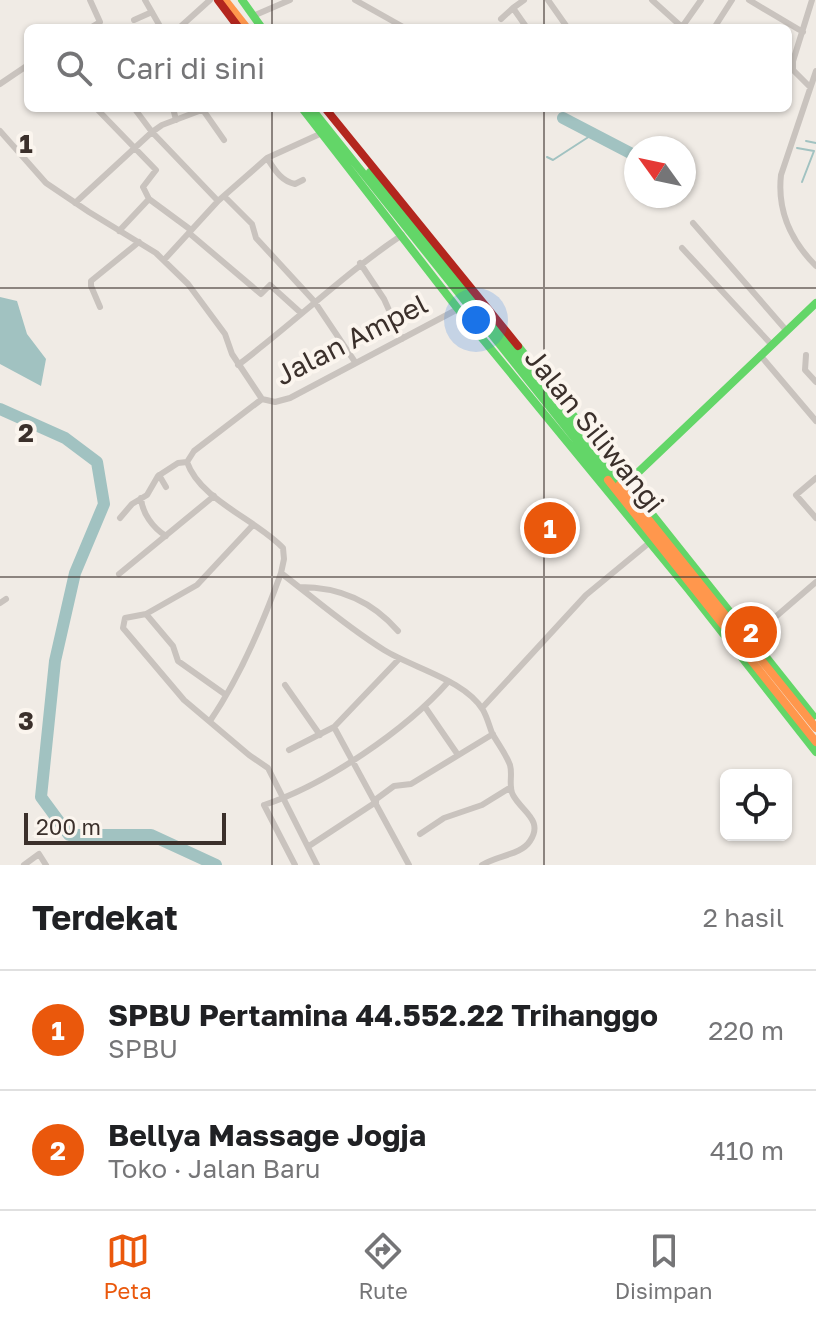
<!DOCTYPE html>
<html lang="id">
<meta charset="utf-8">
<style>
:root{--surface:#fff;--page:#f6f6f6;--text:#202124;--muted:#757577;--line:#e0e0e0;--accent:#ea580c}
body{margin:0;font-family:"Golos Text",sans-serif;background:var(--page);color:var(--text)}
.controls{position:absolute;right:24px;bottom:24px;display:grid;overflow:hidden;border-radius:12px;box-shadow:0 2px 6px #0004}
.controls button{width:72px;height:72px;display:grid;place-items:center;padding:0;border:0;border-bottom:2px solid var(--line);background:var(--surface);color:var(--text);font:40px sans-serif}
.compass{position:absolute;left:624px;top:136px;width:72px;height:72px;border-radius:50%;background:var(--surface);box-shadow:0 2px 6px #0004;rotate:303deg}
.scale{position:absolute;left:24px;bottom:20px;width:202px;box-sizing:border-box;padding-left:8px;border:4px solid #3b302b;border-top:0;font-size:22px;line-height:28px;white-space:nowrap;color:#3b302b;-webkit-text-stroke:6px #fbf5ee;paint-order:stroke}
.you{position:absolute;left:476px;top:320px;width:28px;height:28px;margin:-20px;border:6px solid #fff;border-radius:50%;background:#1a73e8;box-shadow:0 0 0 12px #1a73e833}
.badge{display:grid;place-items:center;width:52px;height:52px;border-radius:50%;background:var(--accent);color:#fff;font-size:26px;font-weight:700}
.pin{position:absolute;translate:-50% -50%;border:4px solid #fff;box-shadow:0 2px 8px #0006}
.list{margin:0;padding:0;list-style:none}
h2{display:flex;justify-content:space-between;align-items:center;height:104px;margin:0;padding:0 32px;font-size:34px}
h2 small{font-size:26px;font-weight:400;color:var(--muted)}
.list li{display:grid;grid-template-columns:52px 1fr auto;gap:24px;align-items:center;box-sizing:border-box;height:120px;padding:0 32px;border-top:2px solid var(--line)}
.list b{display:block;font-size:30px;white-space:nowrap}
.list p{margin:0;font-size:26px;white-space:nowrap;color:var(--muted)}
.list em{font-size:26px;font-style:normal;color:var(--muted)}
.icon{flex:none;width:44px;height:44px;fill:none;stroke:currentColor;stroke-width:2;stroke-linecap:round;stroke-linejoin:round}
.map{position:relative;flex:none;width:816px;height:865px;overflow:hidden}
.search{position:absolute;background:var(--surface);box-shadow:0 2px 6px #0004;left:24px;right:24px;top:24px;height:88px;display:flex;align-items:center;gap:20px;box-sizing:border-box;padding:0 28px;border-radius:12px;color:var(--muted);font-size:30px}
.sheet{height:344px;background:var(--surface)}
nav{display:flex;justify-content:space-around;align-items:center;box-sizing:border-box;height:112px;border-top:2px solid var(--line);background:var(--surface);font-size:22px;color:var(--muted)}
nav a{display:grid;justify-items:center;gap:4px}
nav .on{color:var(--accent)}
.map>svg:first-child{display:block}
.water{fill:#a1c2c1}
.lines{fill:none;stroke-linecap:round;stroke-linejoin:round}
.stream{stroke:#a1c2c1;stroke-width:2}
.river{stroke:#a1c2c1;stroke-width:12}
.street{stroke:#c9c3be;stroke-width:6}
.fast{stroke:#63d668;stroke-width:8}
.slow{stroke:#ff974d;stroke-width:8}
.jam{stroke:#b3261e;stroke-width:8}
.grid{fill:none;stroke:#3b302b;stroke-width:2;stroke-opacity:0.55}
.labels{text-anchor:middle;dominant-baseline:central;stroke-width:8;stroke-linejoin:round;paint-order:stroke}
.street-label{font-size:28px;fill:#3b302b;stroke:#fbf5ee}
.grid-label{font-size:26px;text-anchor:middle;font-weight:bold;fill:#3b302b;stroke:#fbf5ee;stroke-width:8;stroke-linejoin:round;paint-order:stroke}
</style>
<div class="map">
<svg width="816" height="865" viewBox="0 0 816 865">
<rect width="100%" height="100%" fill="#f0ebe5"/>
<path class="water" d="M0,297L17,301L27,334L46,359L41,386L0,364Z"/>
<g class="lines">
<path class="stream" d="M806,141L816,143
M797,148L814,151L802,182
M547,157L553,160L590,136"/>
<path class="river" d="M563,118L636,156
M0,409L65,438L97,462L104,504L75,573L55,661L41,797L69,835H151L216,865"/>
<path class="street" d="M90,0L100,22L90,28
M145,0L161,28
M355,0L405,28
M524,0L513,8L527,28
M548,0L567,27
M652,0L683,28
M749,0L803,32
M253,16L290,0
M501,19L513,8
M134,20L152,12
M682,27L701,0
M179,28L210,0
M714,28L732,0
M788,68L793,70V61L812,0
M793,70L810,87
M816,71L781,175C777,211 791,241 816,266
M0,84L28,65
M96,108L156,170L143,187L149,199L119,231
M134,108L152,132L218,201
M173,108L176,120
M203,110L224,140
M0,131L46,183L89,212L156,253L188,284L225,334L232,354L262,399
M267,158C275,170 281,181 295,184L303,180
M224,196L252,224L256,238L314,301L355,362
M149,199L191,230
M75,203L152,132L162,125L207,108
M693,223L786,330
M189,233L261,294L270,285L301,313
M682,248L771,344
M164,260L218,201L267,158L322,133
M360,263L384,299L402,339
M100,307L91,286V281L139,242
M760,355L816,421
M806,355L805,370L816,382
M238,365C294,323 344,274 402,235
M262,399L275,402L290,398L458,309
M187,462C200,500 257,520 283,548L284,559L281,573C315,599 348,628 384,650C413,668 465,680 483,710C487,717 489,725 492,733C498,744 506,754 510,765C513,775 508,786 513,795C522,812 544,820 530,841C521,855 498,855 482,865
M159,475L166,487
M816,478L796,495L816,518
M141,498C142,513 153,528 166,536
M120,518L132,504L147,495L158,476L178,463L187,462L194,451L262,399
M253,525L197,585L146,614L125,618L123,628L184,700L249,755L268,768L317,865
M119,574L214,496
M300,587C339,587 372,601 398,631
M0,603L6,599
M146,614L173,646L178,661L226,695
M751,638L816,582
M399,659L334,727L409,865
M285,685L320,735
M425,707L458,755
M482,708L586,595L649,543
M210,721C240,677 263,623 281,573
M289,750L334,727
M375,800L394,786L411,784L493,734
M420,834L444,818L482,805L511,787
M309,846L376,802
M24,865L39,854L46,865
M295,865L264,805C325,785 406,730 448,682"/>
<path class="fast" d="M242,0L262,28
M302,108L458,309L688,589L816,752
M311,108L608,480
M370,172L620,484
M518,346L813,716
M628,482L816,303"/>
<path class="slow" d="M225,0L247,28
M608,480L816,742
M620,484L816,728"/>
<path class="jam" d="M218,0L239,28
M325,108L518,346"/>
</g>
<path class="grid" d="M272,0V28M544,0V28M272,108V865M544,108V865M0,288H816M0,577H816"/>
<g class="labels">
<g class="street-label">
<text transform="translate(351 339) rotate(-27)">Jalan Ampel</text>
<text transform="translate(595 430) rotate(51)">Jalan Siliwangi</text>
</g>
</g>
<g class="grid-label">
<text x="26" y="153">1</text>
<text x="26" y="442">2</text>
<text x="26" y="730">3</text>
</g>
</svg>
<div class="controls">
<button><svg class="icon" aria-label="locate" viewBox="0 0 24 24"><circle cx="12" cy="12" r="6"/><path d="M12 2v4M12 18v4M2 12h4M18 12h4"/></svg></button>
</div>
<svg class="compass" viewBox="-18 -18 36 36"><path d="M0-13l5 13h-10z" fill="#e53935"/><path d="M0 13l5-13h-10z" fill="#757577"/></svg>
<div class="scale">200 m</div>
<div class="you"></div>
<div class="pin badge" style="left:550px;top:528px">1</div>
<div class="pin badge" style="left:751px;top:632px">2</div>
<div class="search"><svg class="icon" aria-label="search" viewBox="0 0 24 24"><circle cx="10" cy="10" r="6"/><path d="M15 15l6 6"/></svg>Cari di sini</div>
</div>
<section class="sheet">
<h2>Terdekat<small>2 hasil</small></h2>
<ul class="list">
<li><span class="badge">1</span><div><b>SPBU Pertamina 44.552.22 Trihanggo</b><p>SPBU</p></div><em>220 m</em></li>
<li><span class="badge">2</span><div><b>Bellya Massage Jogja</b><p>Toko · Jalan Baru</p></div><em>410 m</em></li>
</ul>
</section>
<nav>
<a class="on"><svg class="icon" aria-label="map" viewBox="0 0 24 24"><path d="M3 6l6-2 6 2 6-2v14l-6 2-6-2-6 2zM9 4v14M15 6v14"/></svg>Peta</a>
<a><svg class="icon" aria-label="directions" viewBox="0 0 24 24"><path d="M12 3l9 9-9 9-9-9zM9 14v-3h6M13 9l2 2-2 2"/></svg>Rute</a>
<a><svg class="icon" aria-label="saved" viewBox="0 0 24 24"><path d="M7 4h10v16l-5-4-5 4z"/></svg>Disimpan</a>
</nav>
